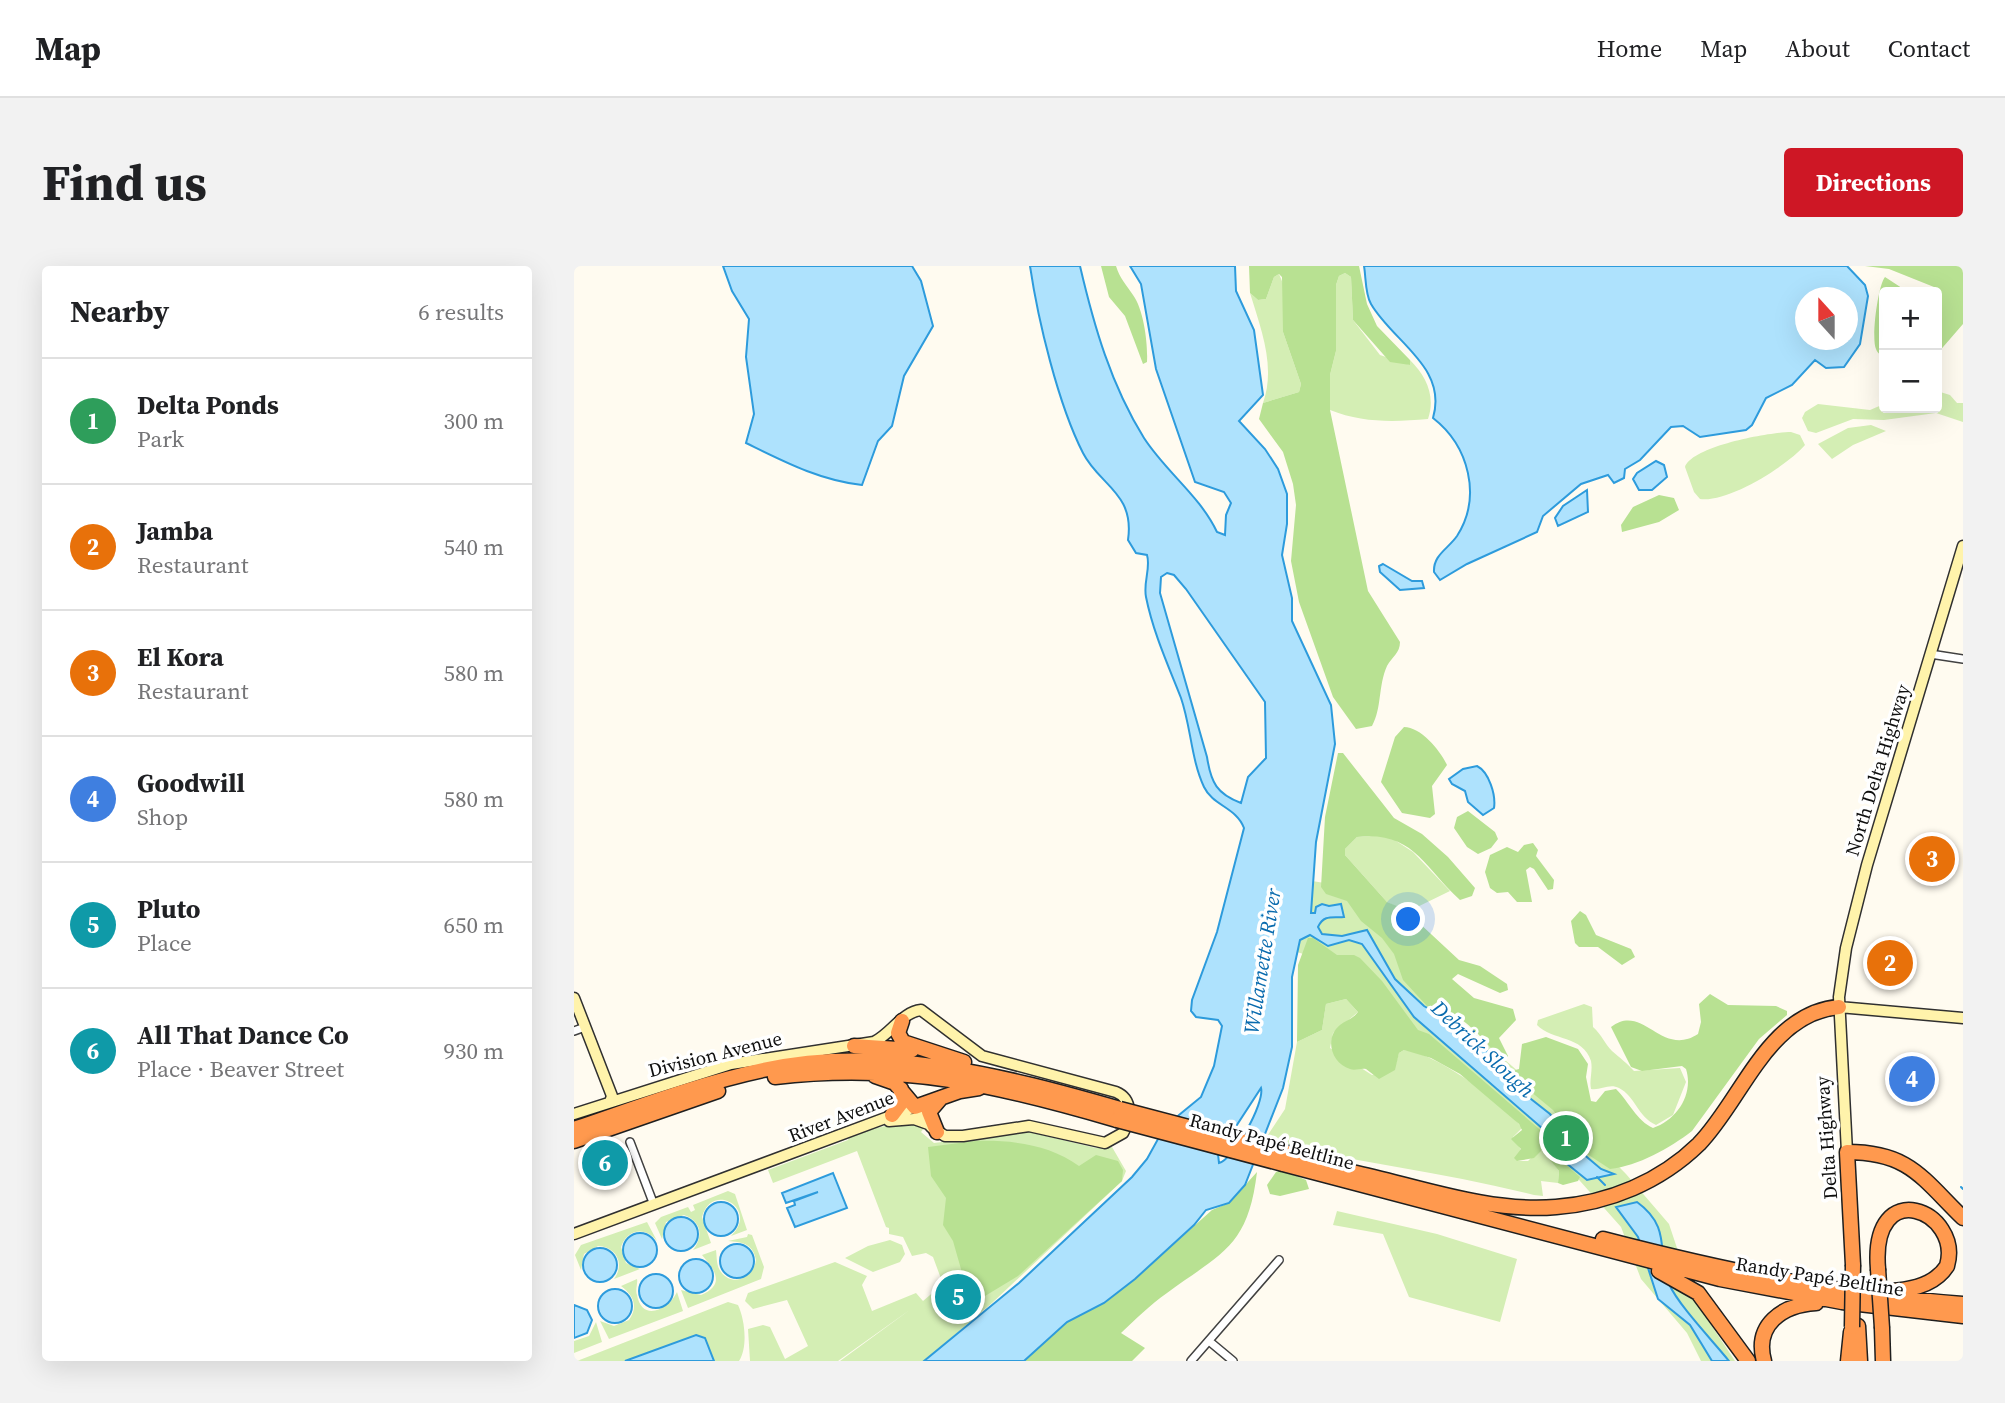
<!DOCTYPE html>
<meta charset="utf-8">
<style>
:root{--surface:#fff;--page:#f2f2f2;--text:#202124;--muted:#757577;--line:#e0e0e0;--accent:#ce1725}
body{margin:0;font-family:"Source Serif 4",serif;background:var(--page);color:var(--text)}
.controls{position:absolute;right:21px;top:21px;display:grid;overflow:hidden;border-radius:7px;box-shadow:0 7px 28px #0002}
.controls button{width:63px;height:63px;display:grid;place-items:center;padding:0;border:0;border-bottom:2px solid var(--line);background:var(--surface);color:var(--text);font:35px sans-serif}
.compass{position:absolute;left:1221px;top:21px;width:63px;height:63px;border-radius:50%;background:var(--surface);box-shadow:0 7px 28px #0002;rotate:339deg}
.you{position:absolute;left:835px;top:654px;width:24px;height:24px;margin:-18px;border:5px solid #fff;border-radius:50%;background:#1a73e8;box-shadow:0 0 0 10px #1a73e833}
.badge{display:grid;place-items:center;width:46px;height:46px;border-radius:50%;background:var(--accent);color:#fff;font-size:23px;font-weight:700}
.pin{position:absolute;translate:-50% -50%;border:4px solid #fff;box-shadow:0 2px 7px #0006}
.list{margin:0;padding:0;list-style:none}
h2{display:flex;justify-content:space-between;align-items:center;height:91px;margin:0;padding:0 28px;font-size:30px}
h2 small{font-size:23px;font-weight:400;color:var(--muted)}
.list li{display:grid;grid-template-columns:46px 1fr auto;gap:21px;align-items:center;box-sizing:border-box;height:126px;padding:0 28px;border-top:2px solid var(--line)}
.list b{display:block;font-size:26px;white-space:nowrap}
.list p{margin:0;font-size:23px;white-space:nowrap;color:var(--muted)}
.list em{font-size:23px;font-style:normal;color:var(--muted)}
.map{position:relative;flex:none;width:1389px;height:1095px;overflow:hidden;border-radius:7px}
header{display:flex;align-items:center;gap:42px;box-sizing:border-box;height:98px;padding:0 35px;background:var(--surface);border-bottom:2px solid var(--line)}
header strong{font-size:33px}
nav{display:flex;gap:38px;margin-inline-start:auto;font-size:24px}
.intro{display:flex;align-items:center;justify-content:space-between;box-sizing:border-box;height:168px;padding:0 42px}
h1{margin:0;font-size:49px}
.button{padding:18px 32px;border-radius:7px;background:var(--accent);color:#fff;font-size:24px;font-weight:700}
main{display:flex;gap:42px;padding:0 42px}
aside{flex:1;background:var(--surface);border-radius:7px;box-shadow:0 7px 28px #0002}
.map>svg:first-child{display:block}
.green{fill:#d4eeb4}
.forest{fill:#b8e192}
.water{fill:#aee2fd;stroke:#2d9bdc;stroke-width:2;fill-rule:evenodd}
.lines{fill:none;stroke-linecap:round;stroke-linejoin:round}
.stream{stroke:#2d9bdc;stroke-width:2}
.street-casing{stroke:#414141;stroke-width:10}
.secondary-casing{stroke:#303030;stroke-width:13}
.highway-casing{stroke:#1f1f1f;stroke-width:17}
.street{stroke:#fff;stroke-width:7}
.secondary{stroke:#fff3ab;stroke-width:10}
.highway{stroke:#ff994e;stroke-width:14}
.highway-bridge-casing{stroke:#1f1f1f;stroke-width:17;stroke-linecap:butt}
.highway-bridge{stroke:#ff994e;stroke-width:14}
.labels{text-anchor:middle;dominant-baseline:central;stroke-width:7;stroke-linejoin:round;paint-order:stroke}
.street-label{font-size:19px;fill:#0e0e0e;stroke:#fff}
.water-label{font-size:21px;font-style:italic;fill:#096bae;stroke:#fff}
</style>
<header>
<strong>Map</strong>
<nav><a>Home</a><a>Map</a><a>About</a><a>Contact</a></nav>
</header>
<div class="intro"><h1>Find us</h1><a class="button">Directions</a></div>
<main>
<aside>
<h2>Nearby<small>6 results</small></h2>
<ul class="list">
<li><span class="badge" style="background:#2e9e5b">1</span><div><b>Delta Ponds</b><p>Park</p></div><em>300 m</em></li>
<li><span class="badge" style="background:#e8710a">2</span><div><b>Jamba</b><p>Restaurant</p></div><em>540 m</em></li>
<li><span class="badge" style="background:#e8710a">3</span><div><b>El Kora</b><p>Restaurant</p></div><em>580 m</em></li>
<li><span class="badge" style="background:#3f7fe0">4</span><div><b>Goodwill</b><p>Shop</p></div><em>580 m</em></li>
<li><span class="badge" style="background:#0f9aa8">5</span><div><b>Pluto</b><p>Place</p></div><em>650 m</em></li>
<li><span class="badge" style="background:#0f9aa8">6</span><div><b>All That Dance Co</b><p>Place · Beaver Street</p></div><em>930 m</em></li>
</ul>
</aside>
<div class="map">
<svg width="1389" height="1095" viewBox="0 0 1389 1095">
<rect width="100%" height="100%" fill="#fffbf0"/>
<path class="green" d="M771,7L777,11L779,54L806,89L836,99V94C852,110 862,130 854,153C820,156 788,157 756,144V109L762,85V19L765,10Z
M705,8L710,20L709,66L727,118L725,126L689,137C702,101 687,63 676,27L684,34L692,33L700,11Z
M1363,125L1376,129L1383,137H1389V156L1362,147L1310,154L1279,153L1242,167L1234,165L1228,152L1231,146L1244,138L1296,144L1310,138V142H1363Z
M1297,159L1312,165L1279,179L1258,193L1244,178L1274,162Z
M1217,166L1226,169L1231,179C1213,200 1154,237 1126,233L1120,226L1111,201C1118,180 1196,166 1217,166Z
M813,569L839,586L876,625L833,646L813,636L771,589V583L783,571Z
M738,615L757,618L814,664L852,725L992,847L1052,908L1095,958L1120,1033L1161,1095H1127L1113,1067L1067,1013L1047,961L990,897L857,779L792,708L723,686Z
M772,733L784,746L759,767L756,782L798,809L820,804L825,787L830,784C861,786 929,836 948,862L939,871L947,884L943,895H954L964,885H970L985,905L984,917L967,915L969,930L960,929C871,906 780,896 690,875L711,843L723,776L748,764L752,738Z
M1010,738L1018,741L1019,761C1028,769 1031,778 1038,785C1046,792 1053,797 1060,805L1106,802L1112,816L1099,849L1082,859C1064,851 1061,830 1045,822C1035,817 1026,825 1017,823C1015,814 1019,805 1017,795C1009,769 978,775 963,759L964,754Z
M324,857H344L350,862L347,866L360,877L451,865L522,882L538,881L552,905L548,915L418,1037L350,1095H266L337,1043L264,1095H176L174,1063L189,1059L196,1061L211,1093L234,1080L213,1034L179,1043L171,1035L174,1027L261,996L293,1010L288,1019L298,1045L342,1027L349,1035L369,1018L359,991L352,987L338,990L329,971L315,968V962L312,961L283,885L199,917L194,904L274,874L277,868Z
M154,925L161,928L173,964L157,970C186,942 137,915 128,951L137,977L119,984C130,970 127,955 110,949L92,956L88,973L81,957L87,951L114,941L117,946L121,944L119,939Z
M763,945L863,968L943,993L926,1056L835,1031L809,968L759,959Z
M73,956L83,975C71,960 53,963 47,981L52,997L66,1003L40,1013C51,998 43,981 24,980L10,988L7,1004L1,989L7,979Z
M174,968L178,969L190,1001L187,1013L114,1042L107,1024L127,1029C154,1018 138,1001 128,989L142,984C143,991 142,1000 147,1006C159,1022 180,1011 182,994C179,977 167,976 154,975L173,971Z
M316,974L328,979L331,988L326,996L299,1006L271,992L294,980Z
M63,1013C64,1017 61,1024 63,1029C68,1057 95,1043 103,1026L109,1045L35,1073L26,1055L40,1060L55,1054C65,1040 59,1029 47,1020Z
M154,1036L164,1039C171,1054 174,1081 165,1095H140L131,1072L122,1069L51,1095H3Z
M22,1056L28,1076L0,1087V1075L15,1070Z"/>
<path class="forest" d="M527,0H542C546,13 552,18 559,29C570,44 574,78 573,96L569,98L551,50L535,31Z
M675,0H785L793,38L803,60L836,94V99L816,96L779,54L777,11L771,7L765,10L762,19V85L756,109V144L794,325L826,376C826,387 818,391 813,400C804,420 808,442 798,460L782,463L759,431L725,336L717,295L722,239L719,218L709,186L685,153L689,137L725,126L727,118L709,66L708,11L705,8L700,11L692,33L684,34L676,27Z
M1291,0H1389V58L1363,88V37L1368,30L1365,23L1315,3Z
M1311,11L1334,26H1310V90C1306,88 1304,88 1302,83C1297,73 1304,19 1311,11Z
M1085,229L1100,232L1105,244L1085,256L1048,266L1047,259L1059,241Z
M830,461C847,461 866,484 873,499L858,520L861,548L856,552L828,547L807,516L821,471Z
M764,487H769L820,552L848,568L874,591L901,622L898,630L886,634C849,600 839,565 783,571L771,583V589L813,636L830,643L885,694L906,700L933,718L934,724L926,727L884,708L878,713L900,732L939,743L942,754L925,772L934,790L931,793L925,791C904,768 885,743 853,740L829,714L820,688L808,672L787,655L773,635L752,628L747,621L751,551Z
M894,545L921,566L924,573L917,582L904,588L893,581L880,562L883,551Z
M959,577L964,584L962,590L980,614L979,623L974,624L960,603L956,601L952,604L958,636H943L934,626L923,627L916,622L911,606L916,589L933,581L944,586L950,579Z
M1006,645L1012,649L1022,669L1057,683L1061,691L1048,699L1024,681H1005L1001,677L997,655Z
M734,672H739L763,689H780L786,692L808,715L844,764L855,768L971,868L990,897L1006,911L1004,915L989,919L984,917L985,905L968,884L960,892L943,895L940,892L947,883L937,873L948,864L945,858L886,808L857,792L830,784L825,787L821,804L805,813L792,803C786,802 781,805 776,803C757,797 750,772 766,759C772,754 779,753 784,746L772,733L752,738L748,764L723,776L724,699Z
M1136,728L1154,739L1202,740L1213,745V749L1185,773L1118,865C1096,882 1064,900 1036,903L1010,886L979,844L939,811L938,805L945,803L948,778L972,771L1004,783L1014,798L1012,811L1017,835L1022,836L1031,825L1042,823C1055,836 1063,855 1079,862C1103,854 1120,828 1112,803L1108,800L1068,805L1057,801L1037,761C1069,736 1087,792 1124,768L1127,756L1125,738Z
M401,875C438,874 475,878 505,900L522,889L544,895L549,904L548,915L444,1010L411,1030L393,1024L379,975L369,959L372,932L357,910L354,881Z
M708,904L732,914L735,923L706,930L696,928L693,919L702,906Z
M683,906C674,982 647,987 593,1027C576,1039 562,1053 547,1067L571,1082L558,1095H450L493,1056L530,1037L561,1013L638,944L655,937Z"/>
<path class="water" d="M149,0H338L347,15L359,60L330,110L318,160L304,175L288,219C245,214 211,196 172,177L180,148L172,91L175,53L158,25Z
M456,0H506C520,60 537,119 570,172C592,206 626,230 643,266L651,269L652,249L657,237L650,226L621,216L582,103L567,18L556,0H661L662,25L680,64L689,129L665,155L691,183L704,203L713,228V258L708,289L718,332V355L757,439L761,478L742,576L737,647H741L742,641L748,638L755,640L767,638L770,651C759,652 750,648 744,661L748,668L768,670L793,664L821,713L850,740L895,766L919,791L924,807L976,848L1007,886L1027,903L1040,908L1013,914L992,897L977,870L840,751L788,678L775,674L754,680L736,669L726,674L718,711V781L709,822L671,919L655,937L632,944L620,959L561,1013L530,1037L493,1056L450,1095H350L445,1017L558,911L573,893L584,873L605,849L627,831L640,800L648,760L644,754L622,751L617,745L618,734L643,666L670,562C662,541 639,540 630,521C617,493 617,461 607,432C594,399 579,366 572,331C569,316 577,302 573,289L562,287L554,274C561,227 525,219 509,187C484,138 464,54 456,0ZM593,307L600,309L612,323L691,436L692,492L674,511L667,537C643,528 637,517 633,491L586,327L587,311ZM687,822C691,837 659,894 645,897L644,888Z
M790,0H1273L1291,19L1294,30L1286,78L1270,101L1252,102L1241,94L1218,119L1192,132L1178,159L1172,164L1126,171L1109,160L1097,161L1066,194L1051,203L1050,212L1040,217L1034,209L1007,218L969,250L963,266L893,298L866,314L860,306C859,289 874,283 883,270C908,231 895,180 859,152C874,101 819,76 797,38C791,28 792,11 790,0ZM1232,32H1274V74H1232Z
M1082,195L1090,199L1093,211L1078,224H1065L1059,213L1063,207Z
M1013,224L1014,246L984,260L981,252L989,240Z
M809,298L838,315H848L850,322L826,324L806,306L805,300Z
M903,500C915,506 922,529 920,542L909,549L894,536L891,525L878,518L875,513L889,503Z
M259,907L273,942L221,961L213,942L221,939L220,935L244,926L212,937L208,927Z
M1063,936C1099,962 1082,988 1095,1018C1105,1040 1139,1075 1155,1095H1138L1116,1059L1084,1033L1064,971L1042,941Z
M130 953a17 17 0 1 1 34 0a17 17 0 1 1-34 0Z
M90 968a17 17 0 1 1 34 0a17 17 0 1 1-34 0Z
M49 984a17 17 0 1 1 34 0a17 17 0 1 1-34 0Z
M146 995a17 17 0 1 1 34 0a17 17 0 1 1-34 0Z
M9 999a17 17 0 1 1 34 0a17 17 0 1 1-34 0Z
M105 1010a17 17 0 1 1 34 0a17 17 0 1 1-34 0Z
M65 1025a17 17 0 1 1 34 0a17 17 0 1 1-34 0Z
M24 1040a17 17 0 1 1 34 0a17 17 0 1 1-34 0Z
M0,1039L13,1044L18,1054L13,1067L0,1072Z
M122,1069L131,1072L140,1095H51Z"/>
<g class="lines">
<path class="stream" d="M1023,911L1031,919
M1387,921L1389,923"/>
<defs>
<path id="street" d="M1356,388L1389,393
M0,765L11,761
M56,876L80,939
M635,1075L659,1095
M617,1095L705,994"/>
<path id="secondary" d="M0,732L38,830L36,836
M1265,741L1389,752
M0,848L157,798L300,776C317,768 328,746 347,744L408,790L542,826C559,833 557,853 549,867L531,877L455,860L389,870H371L357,861L341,841L0,968
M315,855L340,853L354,858
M1273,886L1265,731L1272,682L1293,599L1389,280"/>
<path id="highway" d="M328,755L324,767L329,776L390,796
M280,780L338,784
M301,810L321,817L341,841L386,825L405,822
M201,811C327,796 424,819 543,854
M318,849L327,837V823
M0,863C62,842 124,818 189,804C309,778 431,810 546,843
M363,866L355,846L367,832
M0,875L144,825
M713,887L766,903
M709,898L1146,1013L1268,1036L1389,1050
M778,906C843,920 915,947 982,941C1035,937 1086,916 1125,878C1168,834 1194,747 1265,741
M1029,973C1148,1004 1267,1029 1389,1038
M1279,999L1273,886C1335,886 1348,912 1389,952
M1304,1003C1296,907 1389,945 1373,1000C1361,1019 1337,1024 1316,1025
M1085,1005L1124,1027L1174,1095
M1284,1060L1286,1095
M1308,1062L1309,1095
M1190,1095C1180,1059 1208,1039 1242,1037
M1274,1095L1277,1066"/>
</defs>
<use href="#street" class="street-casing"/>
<use href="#secondary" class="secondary-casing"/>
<use href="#highway" class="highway-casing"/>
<use href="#street" class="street"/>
<use href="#secondary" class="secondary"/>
<use href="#highway" class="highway"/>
<defs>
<path id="highway-bridge" d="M546,843L713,887
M543,854L709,898
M1304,1003L1308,1062
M1278,1061L1279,999"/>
</defs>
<use href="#highway-bridge" class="highway-bridge-casing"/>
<use href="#highway-bridge" class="highway-bridge"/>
</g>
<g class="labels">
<g class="street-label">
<text transform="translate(1303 504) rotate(-73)">North Delta Highway</text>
<text transform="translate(141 788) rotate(-14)">Division Avenue</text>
<text transform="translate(267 850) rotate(-21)">River Avenue</text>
<text transform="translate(1252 872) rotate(-94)">Delta Highway</text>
<text transform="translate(698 875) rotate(15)">Randy Papé Beltline</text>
<text transform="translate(1246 1010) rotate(9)">Randy Papé Beltline</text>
</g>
<g class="water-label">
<text transform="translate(688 695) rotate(-81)">Willamette River</text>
<text transform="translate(909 783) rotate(43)">Debrick Slough</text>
</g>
</g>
</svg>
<div class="controls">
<button>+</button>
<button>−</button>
</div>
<svg class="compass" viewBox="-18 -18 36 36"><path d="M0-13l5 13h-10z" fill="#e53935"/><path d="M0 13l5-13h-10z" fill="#757577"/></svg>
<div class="you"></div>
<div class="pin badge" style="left:992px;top:872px;background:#2e9e5b">1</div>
<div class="pin badge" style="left:1316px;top:697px;background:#e8710a">2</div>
<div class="pin badge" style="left:1358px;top:593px;background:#e8710a">3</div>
<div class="pin badge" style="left:1338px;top:813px;background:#3f7fe0">4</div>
<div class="pin badge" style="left:384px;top:1031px;background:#0f9aa8">5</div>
<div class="pin badge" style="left:31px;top:897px;background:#0f9aa8">6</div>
</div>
</main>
